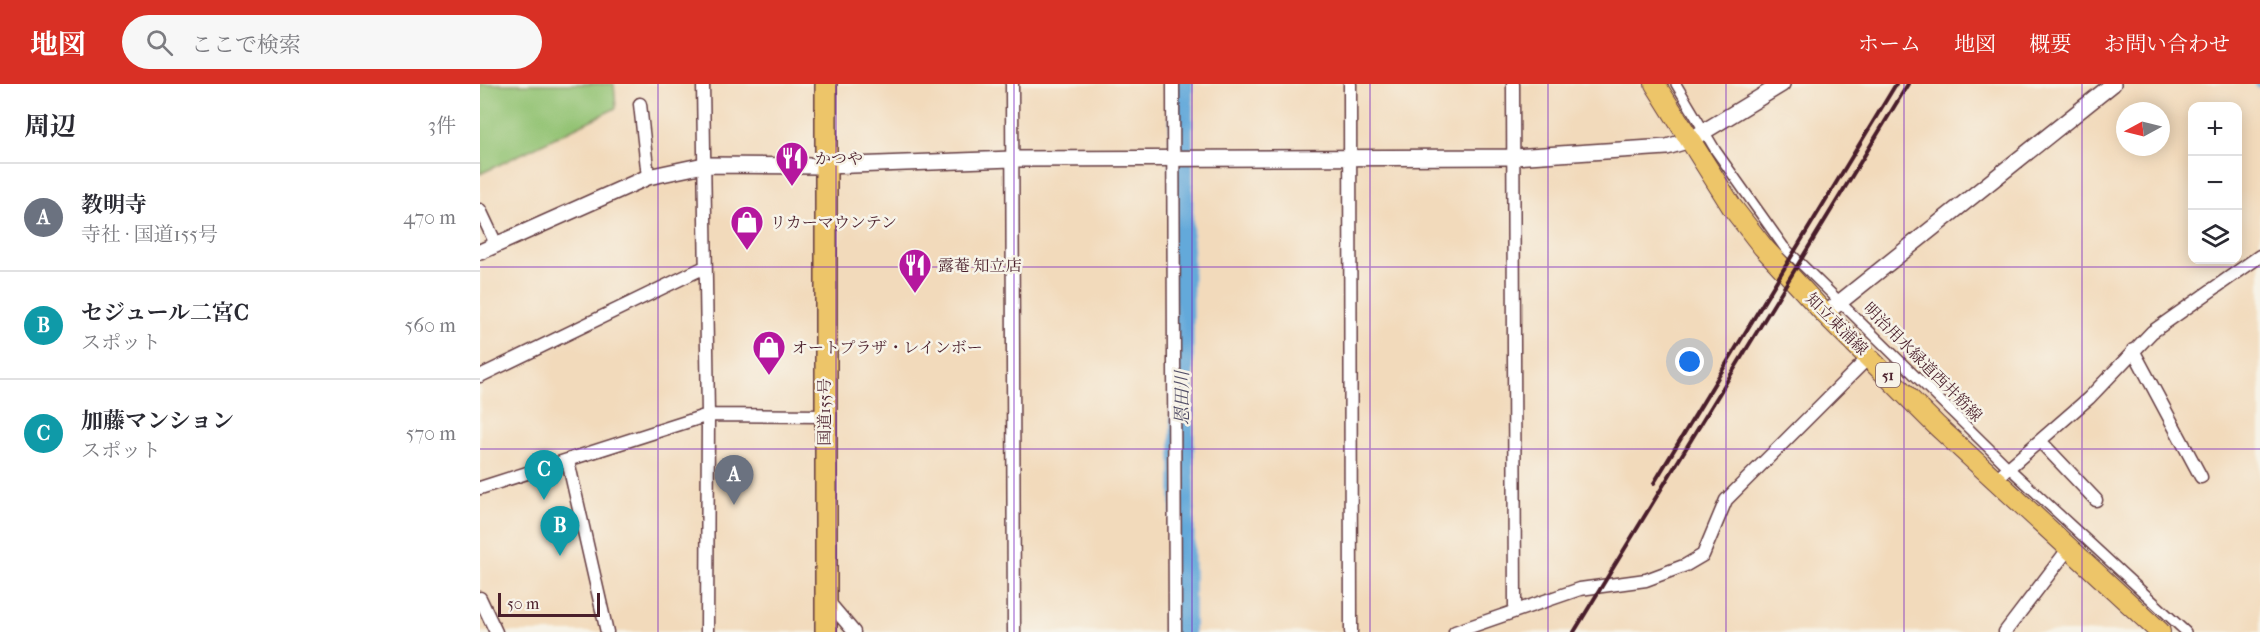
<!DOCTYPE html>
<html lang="ja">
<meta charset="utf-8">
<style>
:root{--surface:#fff;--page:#f7f7f7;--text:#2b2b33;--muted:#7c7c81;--line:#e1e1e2;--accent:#d93025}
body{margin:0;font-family:"IM FELL French Canon","Noto Serif JP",serif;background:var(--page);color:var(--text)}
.controls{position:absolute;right:18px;top:18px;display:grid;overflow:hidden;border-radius:12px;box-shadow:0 3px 15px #0003}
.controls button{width:54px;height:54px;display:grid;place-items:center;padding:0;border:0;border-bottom:2px solid var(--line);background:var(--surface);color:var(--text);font:30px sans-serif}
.compass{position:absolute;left:1636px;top:18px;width:54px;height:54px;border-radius:50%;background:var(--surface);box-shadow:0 3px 15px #0003;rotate:263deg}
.scale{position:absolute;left:18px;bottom:15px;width:102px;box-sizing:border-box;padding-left:6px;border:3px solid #4a1f2b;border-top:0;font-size:16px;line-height:21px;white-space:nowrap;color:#4a1f2b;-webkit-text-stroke:4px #f7f3e8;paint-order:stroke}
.you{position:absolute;left:1210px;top:278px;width:21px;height:21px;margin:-15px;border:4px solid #fff;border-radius:50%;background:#1a73e8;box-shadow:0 0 0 9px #1a73e833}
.badge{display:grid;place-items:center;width:39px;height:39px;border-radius:50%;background:var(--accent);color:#fff;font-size:20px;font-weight:700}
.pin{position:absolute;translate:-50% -50px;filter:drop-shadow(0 2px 3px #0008)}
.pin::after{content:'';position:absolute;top:32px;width:21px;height:18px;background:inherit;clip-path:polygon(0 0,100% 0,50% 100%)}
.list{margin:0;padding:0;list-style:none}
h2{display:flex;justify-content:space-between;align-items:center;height:78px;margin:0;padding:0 24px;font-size:26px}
h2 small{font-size:20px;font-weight:400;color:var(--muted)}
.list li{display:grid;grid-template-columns:39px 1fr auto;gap:18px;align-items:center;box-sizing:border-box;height:108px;padding:0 24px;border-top:2px solid var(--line)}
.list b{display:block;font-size:22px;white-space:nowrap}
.list p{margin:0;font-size:20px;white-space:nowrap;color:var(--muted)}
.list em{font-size:20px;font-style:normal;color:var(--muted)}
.icon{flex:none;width:33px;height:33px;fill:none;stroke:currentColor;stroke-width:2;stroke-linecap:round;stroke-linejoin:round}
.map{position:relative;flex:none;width:1780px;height:548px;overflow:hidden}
header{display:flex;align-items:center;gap:36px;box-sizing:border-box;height:84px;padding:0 30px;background:var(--accent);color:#fff}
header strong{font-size:28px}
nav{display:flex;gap:33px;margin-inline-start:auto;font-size:21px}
.search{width:420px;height:54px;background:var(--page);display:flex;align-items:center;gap:15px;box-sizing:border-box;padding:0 21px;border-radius:33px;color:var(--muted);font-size:22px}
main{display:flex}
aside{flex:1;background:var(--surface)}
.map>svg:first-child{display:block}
.green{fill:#92c272;stroke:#6e704e;stroke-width:1.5}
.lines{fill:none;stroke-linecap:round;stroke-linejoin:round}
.stream{stroke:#64a9da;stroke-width:4}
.river{stroke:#64a9da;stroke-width:24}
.pedestrian-casing{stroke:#633b41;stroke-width:12}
.minor-casing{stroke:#633b41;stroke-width:15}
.tertiary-casing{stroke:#633b41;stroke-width:18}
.primary-casing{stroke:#633b41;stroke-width:22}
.trunk-casing{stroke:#633b41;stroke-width:24}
.pedestrian{stroke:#fff;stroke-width:9}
.minor{stroke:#fff;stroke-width:12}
.tertiary{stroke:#fff;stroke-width:15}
.primary{stroke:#edc569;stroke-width:20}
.trunk{stroke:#edc569;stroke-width:21}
.rail{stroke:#4a1f2b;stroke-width:4}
.grid{fill:none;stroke:#7b2cbf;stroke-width:1.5;stroke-opacity:0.55}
.labels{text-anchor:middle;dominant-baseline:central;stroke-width:5;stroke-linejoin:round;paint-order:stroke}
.shield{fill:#f7f3e8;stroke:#7e5f64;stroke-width:1.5}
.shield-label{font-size:15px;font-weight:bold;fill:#4a1f2b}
.poi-label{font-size:16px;fill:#4a1f2b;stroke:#f7f3e8;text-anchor:start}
.street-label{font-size:16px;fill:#4a1f2b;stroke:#f7f3e8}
.water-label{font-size:18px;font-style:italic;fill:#534f68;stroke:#f7f3e8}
</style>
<header>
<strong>地図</strong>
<div class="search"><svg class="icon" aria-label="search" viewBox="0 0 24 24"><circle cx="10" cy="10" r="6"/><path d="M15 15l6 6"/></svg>ここで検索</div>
<nav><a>ホーム</a><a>地図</a><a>概要</a><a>お問い合わせ</a></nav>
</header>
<main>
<aside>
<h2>周辺<small>3件</small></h2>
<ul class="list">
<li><span class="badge" style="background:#6b7280">A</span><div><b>教明寺</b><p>寺社 · 国道155号</p></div><em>470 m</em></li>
<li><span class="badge" style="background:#0f9aa8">B</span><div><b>セジュール二宮C</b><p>スポット</p></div><em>560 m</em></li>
<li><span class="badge" style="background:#0f9aa8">C</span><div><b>加藤マンション</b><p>スポット</p></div><em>570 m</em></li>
</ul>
</aside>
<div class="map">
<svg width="1780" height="548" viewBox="0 0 1780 548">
<rect width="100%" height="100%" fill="#f7f3e8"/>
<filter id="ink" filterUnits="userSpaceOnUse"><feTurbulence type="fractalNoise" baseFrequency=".0167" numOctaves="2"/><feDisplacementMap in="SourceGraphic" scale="12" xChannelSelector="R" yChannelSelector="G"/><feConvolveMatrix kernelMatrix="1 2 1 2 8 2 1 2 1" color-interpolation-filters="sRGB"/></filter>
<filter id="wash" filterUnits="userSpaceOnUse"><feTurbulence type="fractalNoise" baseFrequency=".008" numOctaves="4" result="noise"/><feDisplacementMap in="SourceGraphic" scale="24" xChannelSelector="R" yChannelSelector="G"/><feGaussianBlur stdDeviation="1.35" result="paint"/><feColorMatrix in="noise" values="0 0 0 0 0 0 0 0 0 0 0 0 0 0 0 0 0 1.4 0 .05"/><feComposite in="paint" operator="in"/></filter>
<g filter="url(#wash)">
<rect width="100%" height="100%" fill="#f2dabb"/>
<path class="green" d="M0,0H134L136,24L0,90Z"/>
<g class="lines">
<path class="stream" d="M1777,0L1780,2"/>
<path class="river" d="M701,0V68
M701,81L703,548"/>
</g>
</g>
<g filter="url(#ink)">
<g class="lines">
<defs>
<path id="pedestrian" d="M1196,0L1236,67L1304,163L1529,384L1706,548"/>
<path id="minor" d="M223,0L228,331L227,548
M532,0L534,548
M693,0L695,548
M870,0L871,548
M1033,0L1035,527
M160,20L168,93
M0,126L16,160
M1653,266L1721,393
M0,292L225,183
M1560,357L1616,416
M88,377L127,548
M1517,394L1609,314L1672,248L1780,172
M0,404L228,331L344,332
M0,514L16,548
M347,516L374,548
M975,548L1100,505L1166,496L1206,481L1223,471L1246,416L1389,273
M1525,548L1589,464"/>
<path id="tertiary" d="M0,168L168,93L224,81L346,82L532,75L1034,73L1187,63L1210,56L1302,0
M1345,230L1633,0"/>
<path id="primary" d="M1175,0L1252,123L1283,163L1345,230L1456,341L1680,548"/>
<path id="trunk" d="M346,548V0"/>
</defs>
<use href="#pedestrian" class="pedestrian-casing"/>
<use href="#minor" class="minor-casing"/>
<use href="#tertiary" class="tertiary-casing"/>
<use href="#primary" class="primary-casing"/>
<use href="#trunk" class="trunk-casing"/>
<use href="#pedestrian" class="pedestrian"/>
<use href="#minor" class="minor"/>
<use href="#tertiary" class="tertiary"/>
<use href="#primary" class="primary"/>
<use href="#trunk" class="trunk"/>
<path class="rail" d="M1174,399L1416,0
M1094,548L1428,0"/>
</g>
</g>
<path class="grid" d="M178,0V548M356,0V548M534,0V548M712,0V548M890,0V548M1068,0V548M1246,0V548M1424,0V548M1602,0V548M0,183H1780M0,365H1780"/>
<defs>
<symbol id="restaurant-pin" viewBox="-11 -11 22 30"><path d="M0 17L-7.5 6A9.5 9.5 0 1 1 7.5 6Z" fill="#b5179e" stroke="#f7f3e8"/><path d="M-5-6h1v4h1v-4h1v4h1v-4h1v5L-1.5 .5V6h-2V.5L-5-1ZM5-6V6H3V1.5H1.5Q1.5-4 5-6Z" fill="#fff"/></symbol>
<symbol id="shop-pin" viewBox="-11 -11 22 30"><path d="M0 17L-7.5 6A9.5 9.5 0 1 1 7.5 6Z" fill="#b5179e" stroke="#f7f3e8"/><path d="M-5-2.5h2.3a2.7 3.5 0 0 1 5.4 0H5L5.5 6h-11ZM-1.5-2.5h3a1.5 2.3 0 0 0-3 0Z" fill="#fff"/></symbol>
</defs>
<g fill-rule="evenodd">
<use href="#restaurant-pin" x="293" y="55" width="38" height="52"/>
<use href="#shop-pin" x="248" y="119" width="38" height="52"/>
<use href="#restaurant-pin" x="416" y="162" width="38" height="52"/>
<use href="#shop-pin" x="270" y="244" width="38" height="52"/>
</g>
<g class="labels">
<rect class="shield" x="1396" y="279" width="24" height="24" rx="4.5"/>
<g class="shield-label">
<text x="1408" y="291">51</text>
</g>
<g class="poi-label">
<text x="335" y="74">かつや</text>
<text x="290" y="138">リカーマウンテン</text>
<text x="458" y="181">露菴 知立店</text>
<text x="312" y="263">オートプラザ・レインボー</text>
</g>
<g class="street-label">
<text transform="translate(1357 240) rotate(45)">知立東浦線</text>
<text transform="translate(1443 278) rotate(45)">明治用水緑道西井筋線</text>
<text transform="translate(344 328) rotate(-90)">国道155号</text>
</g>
<g class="water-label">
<text transform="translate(702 314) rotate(-90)">恩田川</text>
</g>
</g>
</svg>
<div class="controls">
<button>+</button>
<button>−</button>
<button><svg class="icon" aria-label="layers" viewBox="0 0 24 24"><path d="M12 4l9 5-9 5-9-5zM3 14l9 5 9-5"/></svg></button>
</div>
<svg class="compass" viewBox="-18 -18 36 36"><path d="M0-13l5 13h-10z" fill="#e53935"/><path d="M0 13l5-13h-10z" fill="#7c7c81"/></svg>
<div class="scale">50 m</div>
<div class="you"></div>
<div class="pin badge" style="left:254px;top:421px;background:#6b7280">A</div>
<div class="pin badge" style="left:80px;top:472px;background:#0f9aa8">B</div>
<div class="pin badge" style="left:64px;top:416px;background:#0f9aa8">C</div>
</div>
</main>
